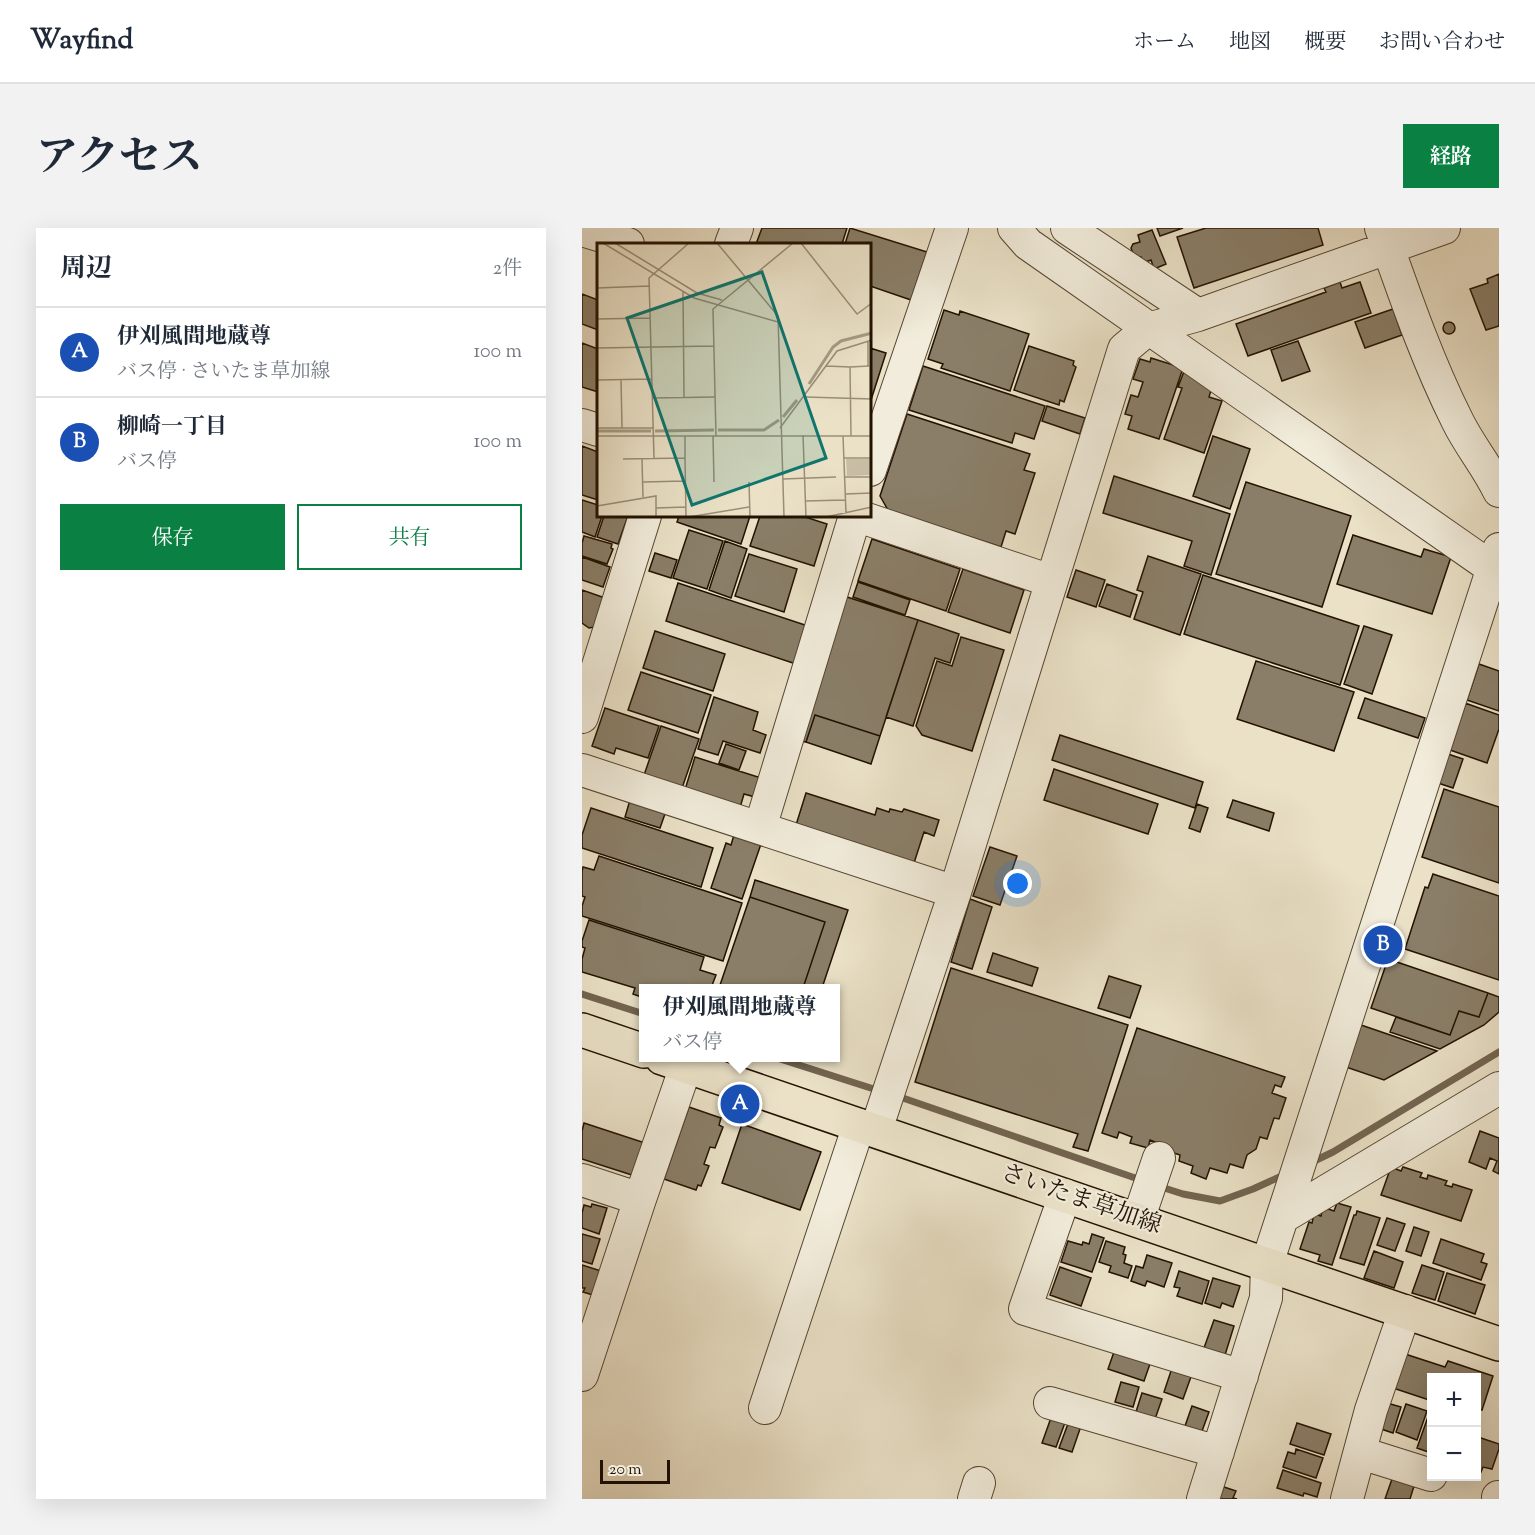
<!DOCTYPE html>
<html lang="ja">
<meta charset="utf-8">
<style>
:root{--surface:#fff;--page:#f2f2f3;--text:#1f2937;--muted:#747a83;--line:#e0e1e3;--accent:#0b8043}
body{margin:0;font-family:"Sorts Mill Goudy","Noto Serif JP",serif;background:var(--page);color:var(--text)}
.controls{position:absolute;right:18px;bottom:18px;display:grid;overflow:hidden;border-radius:0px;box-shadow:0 6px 24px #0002}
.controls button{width:54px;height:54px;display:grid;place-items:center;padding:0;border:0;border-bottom:2px solid var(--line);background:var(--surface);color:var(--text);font:30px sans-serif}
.scale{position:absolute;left:18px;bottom:15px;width:70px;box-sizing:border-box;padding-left:6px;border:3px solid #231201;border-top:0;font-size:16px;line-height:21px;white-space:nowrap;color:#231201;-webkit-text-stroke:4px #f1ecdb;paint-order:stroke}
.you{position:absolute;left:436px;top:656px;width:21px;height:21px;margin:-15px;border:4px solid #fff;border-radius:50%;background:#1a73e8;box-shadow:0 0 0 9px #1a73e833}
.badge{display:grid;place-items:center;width:39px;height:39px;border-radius:50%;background:var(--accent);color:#fff;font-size:20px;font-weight:700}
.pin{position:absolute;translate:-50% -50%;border:3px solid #fff;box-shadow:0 2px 6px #0006}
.popup{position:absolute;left:57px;top:756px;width:201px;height:78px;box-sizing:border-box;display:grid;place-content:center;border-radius:0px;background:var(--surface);filter:drop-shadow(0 2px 4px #0005);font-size:20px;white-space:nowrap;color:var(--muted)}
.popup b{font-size:22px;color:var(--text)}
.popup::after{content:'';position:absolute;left:50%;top:100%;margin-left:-12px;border:12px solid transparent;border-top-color:var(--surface)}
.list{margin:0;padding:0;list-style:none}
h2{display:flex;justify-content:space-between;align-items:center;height:78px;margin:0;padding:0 24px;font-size:26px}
h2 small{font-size:20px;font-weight:400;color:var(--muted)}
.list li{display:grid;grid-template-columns:39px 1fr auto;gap:18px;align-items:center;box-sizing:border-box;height:90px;padding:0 24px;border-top:2px solid var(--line)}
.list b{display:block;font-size:22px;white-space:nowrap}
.list p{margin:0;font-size:20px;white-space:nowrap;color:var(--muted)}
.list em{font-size:20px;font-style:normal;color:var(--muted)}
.actions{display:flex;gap:12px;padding:18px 24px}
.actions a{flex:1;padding:14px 0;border:2px solid var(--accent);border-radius:0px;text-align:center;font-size:21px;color:var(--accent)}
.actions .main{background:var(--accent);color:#fff}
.map{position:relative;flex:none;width:917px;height:1271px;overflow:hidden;border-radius:0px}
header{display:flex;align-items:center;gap:36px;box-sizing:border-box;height:84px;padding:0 30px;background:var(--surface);border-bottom:2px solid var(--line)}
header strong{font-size:28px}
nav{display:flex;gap:33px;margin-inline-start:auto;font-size:21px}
.intro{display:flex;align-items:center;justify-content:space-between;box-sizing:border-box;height:144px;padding:0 36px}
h1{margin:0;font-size:42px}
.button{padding:15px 27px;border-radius:0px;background:var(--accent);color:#fff;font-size:21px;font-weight:700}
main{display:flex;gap:36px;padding:0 36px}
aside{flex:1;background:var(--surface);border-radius:0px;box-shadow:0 6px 24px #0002}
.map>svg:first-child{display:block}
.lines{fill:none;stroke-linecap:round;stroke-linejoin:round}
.stream{stroke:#726450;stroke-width:7}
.building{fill:#8a7e68;stroke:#231201;stroke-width:1.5}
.minor-casing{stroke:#554632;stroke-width:34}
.major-casing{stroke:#231201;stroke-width:36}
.minor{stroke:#f1ecdb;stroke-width:32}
.major{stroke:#eae1c7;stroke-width:33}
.labels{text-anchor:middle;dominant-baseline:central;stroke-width:4.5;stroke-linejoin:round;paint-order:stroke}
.street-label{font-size:24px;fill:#231201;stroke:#f1ecdb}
.inset-river{fill:none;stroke:#a69b84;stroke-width:3}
.inset-road{fill:none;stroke:#9a8e78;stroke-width:1.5}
.view{fill:#0f766e;fill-opacity:0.15;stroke:#0f766e;stroke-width:3}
.inset-edge{fill:none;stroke:#231201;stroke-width:3}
</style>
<header>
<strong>Wayfind</strong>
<nav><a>ホーム</a><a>地図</a><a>概要</a><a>お問い合わせ</a></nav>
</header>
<div class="intro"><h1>アクセス</h1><a class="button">経路</a></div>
<main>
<aside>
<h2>周辺<small>2件</small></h2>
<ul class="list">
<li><span class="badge" style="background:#1a4fb4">A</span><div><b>伊刈風間地蔵尊</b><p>バス停 · さいたま草加線</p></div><em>100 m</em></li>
<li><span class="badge" style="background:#1a4fb4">B</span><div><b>柳崎一丁目</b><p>バス停</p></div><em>100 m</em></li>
</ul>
<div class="actions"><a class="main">保存</a><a>共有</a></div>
</aside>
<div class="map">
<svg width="917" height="1271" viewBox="0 0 917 1271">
<rect width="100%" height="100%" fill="#eae1c7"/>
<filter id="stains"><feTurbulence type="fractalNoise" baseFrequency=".00333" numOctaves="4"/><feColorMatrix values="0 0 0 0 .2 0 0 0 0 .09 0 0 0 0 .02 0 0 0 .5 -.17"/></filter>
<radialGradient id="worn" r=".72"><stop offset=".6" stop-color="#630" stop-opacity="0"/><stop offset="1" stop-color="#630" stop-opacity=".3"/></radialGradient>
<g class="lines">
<path class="stream" d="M0,766L62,786
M195,830L298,863
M315,868L562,953
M728,935L751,924L917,824
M576,958L601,966L638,973L671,961L704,946"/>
</g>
<path class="building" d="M180,0H265L260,16H174Z
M268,0L345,24L329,72L288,58V16H263Z
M575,0H601L578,8Z
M624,0H736L741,17L612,60L595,9Z
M570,2L584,36L572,41L569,32L561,35L559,29L553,31L549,20L551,16L558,14L556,7Z
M917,46V98L904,102L888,61L906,55L905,51Z
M758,54L760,60L778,54L789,85L666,128L654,96L744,64L742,60Z
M0,66L16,72V102L0,96Z
M811,81L820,107L783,120L773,94Z
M362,82L377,87L378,83L447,106L428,163L359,140L361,136L346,131Z
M861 100a6 6 0 1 1 12 0a6 6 0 1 1-12 0Z
M716,113L728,143L700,153L689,122Z
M0,115L16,121V164L0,159Z
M447,118L492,133L491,137L494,139L482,174L478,172L477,177L432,162Z
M288,120L304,125L289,172L288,171Z
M569,130L601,140L577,211L546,201L550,188L543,186L549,167L556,169L561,154L551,151L558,131L568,134Z
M341,138L463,178L452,211L433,205L430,215L327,182Z
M603,141L630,159L627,169L640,173L622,225L582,211L600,160L596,159Z
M465,178L503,190L498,206L460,193Z
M325,186L448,226L442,242L453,245L433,306L424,303L419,319L306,282L298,268Z
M631,208L668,221L648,281L611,268Z
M0,218L16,224V272L0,267Z
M532,248L648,286L629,347L602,338L610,313L521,285Z
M664,254L769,288L740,379L634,346Z
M0,272L16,277V288H20L13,309L0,304Z
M22,288H46L36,316L15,309Z
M97,288H168L159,316L95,294Z
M178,288H220L245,296L232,338L168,318Z
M107,302L141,313L125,361L91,350Z
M771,307L839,329L842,321L869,329L850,386L755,356Z
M2,308L30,316L29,320L31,321L25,336L0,328V315Z
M290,311L378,341L364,383L276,353Z
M143,313L165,321L149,370L127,362Z
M73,325L95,332L89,350L67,343Z
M167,326L215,341L202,384L153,368Z
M566,328L619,346L598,407L552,391L561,364L555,362Z
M0,329L28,339L21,359L0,352Z
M381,341L442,362L428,405L366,384Z
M494,342L523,352L514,379L485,369Z
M621,347L777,398L758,457L602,406Z
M276,354L328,372L323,387L271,369Z
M96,355L229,399L217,437L84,393Z
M525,356L555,367L548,389L517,378Z
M0,362L23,370L12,399L7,400L0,395Z
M262,368L336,392L298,508L233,487L224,514L215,512Z
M336,392L377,406L368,435L353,430L331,498L304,489Z
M782,398L810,407L790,466L762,456Z
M73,403L143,426L131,463L61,440Z
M379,409L422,422L390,523L340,507L334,498L355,433L370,438Z
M674,433L772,464L752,523L655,491Z
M897,436L917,443V483L885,472Z
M59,444L129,467L116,505L46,482Z
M132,469L176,484L171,502L184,507L178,525L141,513L136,527L116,521Z
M783,470L843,490L836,510L776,490Z
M883,475L917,487V501L905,535L868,522Z
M23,480L77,498L66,530L34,520L32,526L10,518Z
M233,487L298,508L289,536L224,514Z
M79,498L117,511L99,563L61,550Z
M478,507L621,554L613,580L470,532Z
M144,516L164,523L157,542L137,535Z
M866,526L881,531L871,560L856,555Z
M113,529L179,550L173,569L162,566L157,583L102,565Z
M472,541L576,576L566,606L462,572Z
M862,561L917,579V655L840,629Z
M224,565L293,587L295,580L307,584L308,581L320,584L322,581L357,592L352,608L342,604L332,635L214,597Z
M48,572L84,583L78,600L43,589Z
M651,572L692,585L687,603L645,589Z
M615,576L626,580L618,604L607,600Z
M9,580L131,620L119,659L0,620V607Z
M152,607L179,616L160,671L129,660L144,615L149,617Z
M408,619L435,628L418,677L391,668Z
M17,628L160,675L141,733L0,688V678L3,669L0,668V643L1,639L12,642Z
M851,646L917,668V752L823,721L843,659L846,660Z
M173,652L266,682L240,760H221L243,694L168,669Z
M168,669L243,694L221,760H137Z
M388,671L410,679L390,741L369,734Z
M7,692L122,729L118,742L134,747L129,760H62V770L51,766L53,760L0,744V731L3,720L0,719V713Z
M411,725L456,740L450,758L405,744Z
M806,731L906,765L897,789L877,783L868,807L789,780Z
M369,740L546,797L506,923L491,919L496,906L333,854Z
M527,748L559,758L548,790L516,780Z
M906,765L917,769V784L902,797L858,821L808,804L814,789L868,807L877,783L897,789Z
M779,797L855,823L802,852L764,839Z
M555,800L703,849L699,859L693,857L690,865L704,870L697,891L692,890L685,911L678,909L674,921L665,927L661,940L648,936L645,945L628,940L624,951L609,945L611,938L597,933L598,927L583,922L584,918L568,912L566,920L548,915L550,909L537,904L535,910L520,905Z
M107,879L139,890L137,897L141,899L133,920L128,919L122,936L127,938L119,958L116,957L114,962L82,951Z
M2,895L63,915L53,948L0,931V903Z
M160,896L239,924L218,982L140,955Z
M898,903L917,910V946L911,943L915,933L908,930L904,941L887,934Z
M809,939L819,943L821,939L840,945L838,949L845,951L846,947L865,953L863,957L870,959L871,956L890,962L879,993L799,967Z
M755,975L769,979L750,1037L736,1033L738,1027L718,1021L727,994L730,995L732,986L739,988L741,979L752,983Z
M10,976L25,980L17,1006L0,1000V985L2,977L9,979Z
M775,983L798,990L782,1037L758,1030L772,987H774Z
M805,990L823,996L813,1023L795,1017Z
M832,999L847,1004L839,1028L824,1023Z
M0,1006L18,1011L10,1036L0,1033Z
M510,1006L522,1010L510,1044L479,1034L486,1013L500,1017L501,1014L507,1016Z
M859,1011L902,1026L899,1034L905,1036L899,1052L851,1035Z
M524,1013L543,1019L541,1026L544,1027L542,1035L550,1038L546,1050L527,1044L529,1038L517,1034Z
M792,1023L821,1034L812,1060L782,1050Z
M565,1027L590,1035L582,1059L565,1053L563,1058L549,1053L554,1038L561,1040Z
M0,1037L19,1043L11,1067L1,1064L3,1060H0Z
M840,1037L862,1044L853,1072L830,1065Z
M478,1039L509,1050L499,1078L468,1067Z
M597,1043L627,1053L620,1076L595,1068L598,1060L592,1059Z
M865,1045L903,1057L893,1086L856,1073Z
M631,1050L658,1058L651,1079L640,1075L638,1080L623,1075Z
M632,1092L652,1098L643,1127L622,1120Z
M533,1121L569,1133L562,1153L526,1141Z
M820,1125L863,1139L866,1133L911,1148L900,1182L894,1180V1150H850V1173L808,1159Z
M590,1140L610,1146L601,1171L582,1164Z
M539,1154L557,1159L551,1179L533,1174Z
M560,1165L580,1171L572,1194L553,1187Z
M805,1175L819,1179L811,1205L790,1198Z
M824,1176L845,1183L835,1212L814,1204Z
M610,1178L627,1184L620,1203L603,1198Z
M848,1183L850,1184L849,1225L835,1220Z
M470,1187L484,1192L474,1219L460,1215Z
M487,1193L499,1198L490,1224L477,1220Z
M715,1195L749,1206L742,1227L708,1216Z
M896,1209L917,1216V1221L910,1241L901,1239L899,1244L894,1242V1213Z
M714,1221L741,1230L734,1250L701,1239L706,1224L713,1226Z
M701,1242L739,1255L735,1269L722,1265L721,1268L695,1260Z
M810,1251L832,1258L828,1271H829H803Z
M636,1257L654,1263L651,1270L655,1271H632Z"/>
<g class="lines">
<defs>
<path id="minor" d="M432,0L446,16L910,340
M485,0L616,87
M799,0C822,65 844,130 875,192C887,217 905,238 917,263
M0,2L46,16
M149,16L155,0
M0,197L16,202
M288,242L370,0
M276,288L469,353
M0,489L63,288
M0,542L373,664
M178,600L273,288
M294,902L373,664L542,121L566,101L616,87L862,0
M0,952L58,971L0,1147
M483,967L443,1081L660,1148
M58,971L104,838
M701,989L917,860
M556,992L577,930
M468,1175L636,1224
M183,1180L277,897
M779,1225L849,1247
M916,1269H917
M392,1271L397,1255
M621,1271L684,1070L685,1036L917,321
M765,1271L789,1182L823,1083"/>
<path id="major" d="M0,802L62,823
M80,830L917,1116"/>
</defs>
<use href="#minor" class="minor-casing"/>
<use href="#major" class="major-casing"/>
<use href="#minor" class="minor"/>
<use href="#major" class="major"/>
</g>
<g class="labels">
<g class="street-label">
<text transform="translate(499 972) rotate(19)">さいたま草加線</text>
</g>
</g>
<g transform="translate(15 15)">
<rect width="274" height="274" fill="#eae1c7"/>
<path d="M249,216H274V232L250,233Z" fill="#c8bea5"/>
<path class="inset-river" d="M212,141L236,104L244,98L275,90M186,174L200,157M121,187H167L182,177M0,188H54M58,188L117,187"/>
<path class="inset-road" d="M6,0L97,55L181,79M18,0L100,50L125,57M120,0L181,73L187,274M204,0L260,71L275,60M0,45L52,43M86,49L87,154M0,76L53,75M271,98V123M0,105L117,103M229,123L253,124L254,193M253,124L272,123M24,136L25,185M0,137L55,136M209,154L275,156M55,155L119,154M0,185H56M183,185L240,108L275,97M206,192L209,274M0,193H275M88,193V215M116,193L117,239M119,193L116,66L196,0M246,193L249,270M57,215L52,35L92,0M247,215H275M26,216L88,215L89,274M45,216L46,254M248,234H275M186,236L239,234M46,239L88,238M152,239L153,274M248,251L275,250M208,258L248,257M0,263L59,253V274M59,265L89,264M92,274L152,264M229,274L275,264"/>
<path class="view" d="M165,29L229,215L95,262L30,75Z"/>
<rect width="274" height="274" class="inset-edge"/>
</g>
<rect width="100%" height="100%" filter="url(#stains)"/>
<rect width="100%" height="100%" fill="url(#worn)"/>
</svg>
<div class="controls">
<button>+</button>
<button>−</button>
</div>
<div class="scale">20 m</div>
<div class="you"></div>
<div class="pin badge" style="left:158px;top:876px;background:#1a4fb4">A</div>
<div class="popup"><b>伊刈風間地蔵尊</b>バス停</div>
<div class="pin badge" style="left:801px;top:717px;background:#1a4fb4">B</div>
</div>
</main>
